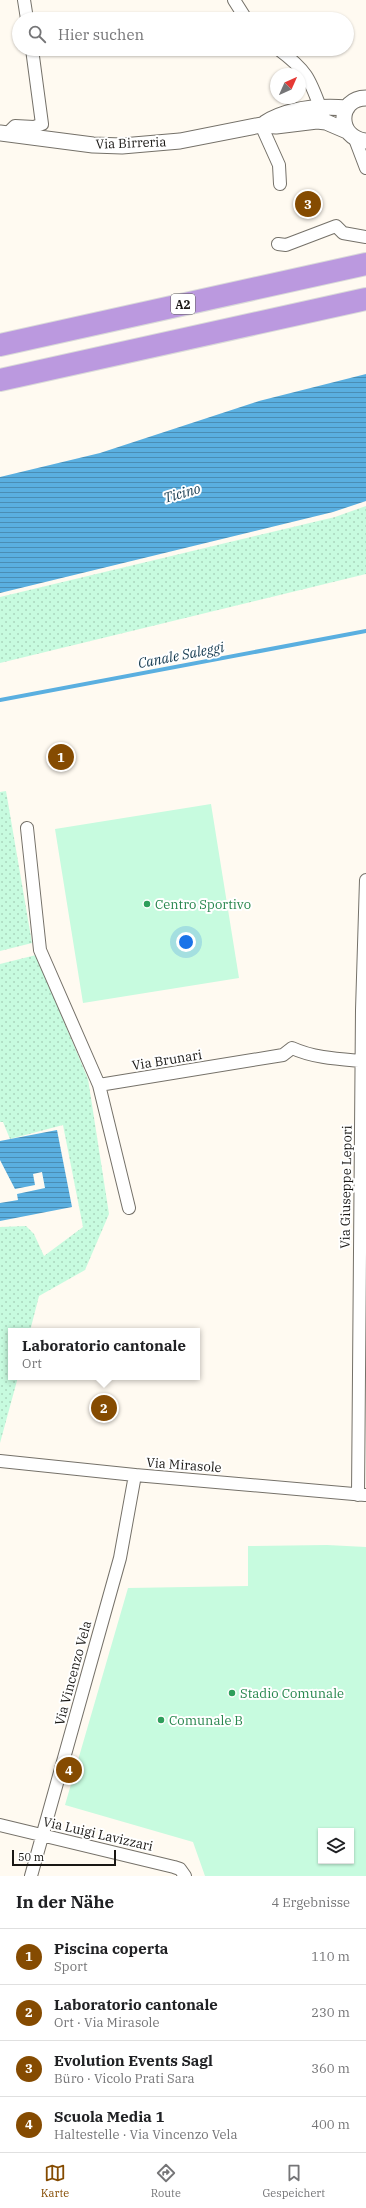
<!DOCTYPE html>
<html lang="de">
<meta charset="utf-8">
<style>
:root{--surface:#fff;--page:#f6f6f6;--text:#202124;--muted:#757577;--line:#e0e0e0;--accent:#854b01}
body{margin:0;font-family:"IBM Plex Serif",serif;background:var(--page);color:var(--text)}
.controls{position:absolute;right:12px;bottom:12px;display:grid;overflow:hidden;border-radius:0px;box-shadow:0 1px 3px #0004}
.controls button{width:36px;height:36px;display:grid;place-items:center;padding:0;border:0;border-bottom:1px solid var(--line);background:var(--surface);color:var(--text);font:20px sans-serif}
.compass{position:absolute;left:270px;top:68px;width:36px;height:36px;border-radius:50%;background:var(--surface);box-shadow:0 1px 3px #0004;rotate:45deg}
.scale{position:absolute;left:12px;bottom:10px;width:104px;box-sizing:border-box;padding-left:4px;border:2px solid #191714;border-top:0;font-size:11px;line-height:14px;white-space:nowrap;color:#191714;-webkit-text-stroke:3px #fff;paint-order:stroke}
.you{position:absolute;left:186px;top:942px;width:14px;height:14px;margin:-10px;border:3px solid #fff;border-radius:50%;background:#1a73e8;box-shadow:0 0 0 6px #1a73e833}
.badge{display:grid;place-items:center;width:26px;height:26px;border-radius:50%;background:var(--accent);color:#fff;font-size:13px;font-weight:700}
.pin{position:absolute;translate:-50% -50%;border:2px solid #fff;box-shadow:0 1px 4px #0006}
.popup{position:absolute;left:8px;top:1328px;width:192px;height:52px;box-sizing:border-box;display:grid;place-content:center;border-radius:0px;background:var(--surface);filter:drop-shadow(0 1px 3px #0005);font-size:13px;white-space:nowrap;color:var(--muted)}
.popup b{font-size:15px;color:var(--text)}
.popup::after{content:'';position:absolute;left:50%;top:100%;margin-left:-8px;border:8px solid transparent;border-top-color:var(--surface)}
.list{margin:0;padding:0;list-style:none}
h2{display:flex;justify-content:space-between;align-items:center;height:52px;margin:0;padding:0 16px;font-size:17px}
h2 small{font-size:13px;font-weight:400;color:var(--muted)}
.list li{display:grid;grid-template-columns:26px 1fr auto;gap:12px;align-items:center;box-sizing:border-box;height:56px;padding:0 16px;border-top:1px solid var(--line)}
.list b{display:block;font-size:15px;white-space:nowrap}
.list p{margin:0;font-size:13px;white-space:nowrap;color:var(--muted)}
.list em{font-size:13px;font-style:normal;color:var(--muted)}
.icon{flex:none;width:22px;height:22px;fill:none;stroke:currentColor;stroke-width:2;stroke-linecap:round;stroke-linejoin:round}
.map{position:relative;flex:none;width:366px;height:1876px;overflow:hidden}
.search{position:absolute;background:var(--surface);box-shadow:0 1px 3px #0004;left:12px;right:12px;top:12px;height:44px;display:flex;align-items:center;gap:10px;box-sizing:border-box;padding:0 14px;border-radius:22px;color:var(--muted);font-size:15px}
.sheet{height:276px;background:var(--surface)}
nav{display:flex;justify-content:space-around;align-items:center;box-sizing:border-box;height:56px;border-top:1px solid var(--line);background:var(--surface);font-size:11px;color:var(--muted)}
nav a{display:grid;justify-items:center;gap:2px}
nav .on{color:var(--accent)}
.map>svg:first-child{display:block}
.grass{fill:url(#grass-dots)}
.garden{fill:#c7fbdf;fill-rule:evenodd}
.water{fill:url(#water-rules)}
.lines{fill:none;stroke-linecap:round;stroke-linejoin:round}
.stream{stroke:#5aafe0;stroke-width:4}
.minor-casing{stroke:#757169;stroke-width:14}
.tertiary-casing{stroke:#757169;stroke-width:17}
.motorway-casing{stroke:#dadad9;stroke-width:24}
.minor{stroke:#fff;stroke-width:12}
.tertiary{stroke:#fff;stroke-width:15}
.motorway{stroke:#bb99df;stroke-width:22}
.leisure-dot{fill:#2e9e5b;stroke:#fff;stroke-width:1.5}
.labels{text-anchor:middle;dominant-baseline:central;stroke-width:4;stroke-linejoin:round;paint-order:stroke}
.shield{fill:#fff;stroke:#5e5d5a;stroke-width:1}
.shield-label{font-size:12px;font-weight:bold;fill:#191714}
.street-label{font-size:13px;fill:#191714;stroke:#fff}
.leisure-label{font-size:13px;fill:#27864d;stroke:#fff;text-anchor:start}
.water-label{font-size:14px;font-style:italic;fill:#153a4f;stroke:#fff}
</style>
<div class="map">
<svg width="366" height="1876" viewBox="0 0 366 1876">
<defs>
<pattern id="grass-dots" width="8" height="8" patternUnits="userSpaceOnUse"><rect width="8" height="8" fill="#c7fbdf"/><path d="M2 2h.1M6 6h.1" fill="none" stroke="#aad6be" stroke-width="1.8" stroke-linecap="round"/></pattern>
<pattern id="water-rules" width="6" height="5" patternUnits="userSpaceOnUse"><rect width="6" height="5" fill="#5aafe0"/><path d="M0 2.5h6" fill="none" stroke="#4a8db4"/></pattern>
</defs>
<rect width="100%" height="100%" fill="#fffaf1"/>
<path class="grass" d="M366,506V574L0,663V597L335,517Z
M6,791L32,943L0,951V792Z
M36,955L88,1079L109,1214L85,1270L39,1296L30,1331H11V1377H18L0,1443V1227L26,1226L34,1234L44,1256L83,1227L63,1125L10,1139L3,1122H0V964Z"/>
<path class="garden" d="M211,804L239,978L83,1003L55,829Z
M327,1545L366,1547V1876H205L193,1842L65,1805L128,1588L248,1586V1546ZM321,1831H351V1861H321Z"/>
<path class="water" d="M366,374V501L333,512L0,593V477L100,453L259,401Z
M57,1130L72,1207L0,1221V1203L18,1200L17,1194L45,1188L42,1172L33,1174L35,1185L15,1189L0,1160V1141Z"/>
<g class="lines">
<path class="stream" d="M0,700L366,631"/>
<defs>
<path id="minor" d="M24,0L27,19
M234,0L246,19
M278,49C309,72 310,80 323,115
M261,125L279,165L280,184
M7,134L15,126L34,127L42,124L32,49
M355,139L366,168
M278,244L286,245L336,226L343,233L366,237
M27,828L40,950L99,1085
M129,1208L99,1085L283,1055L292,1048C314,1058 338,1059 362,1061
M0,1461L135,1475L365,1495
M358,1495L362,1010L366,880
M0,1825L174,1867L180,1869L185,1876
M31,1876L120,1558L135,1475"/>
<path id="tertiary" d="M366,98C337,98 336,138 366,141
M265,123C289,108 320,106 347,108
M0,133L93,145L122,146L180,141L261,125L276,126L317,121L326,122L347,131"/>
<path id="motorway" d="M0,345L366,264
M0,380L366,299"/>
</defs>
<use href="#minor" class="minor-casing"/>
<use href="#tertiary" class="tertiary-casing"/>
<use href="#motorway" class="motorway-casing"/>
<use href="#minor" class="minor"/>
<use href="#tertiary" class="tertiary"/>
<use href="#motorway" class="motorway"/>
</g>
<g class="leisure-dot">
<circle cx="147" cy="904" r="4"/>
<circle cx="232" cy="1693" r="4"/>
<circle cx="161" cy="1720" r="4"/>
</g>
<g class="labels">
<rect class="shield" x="171" y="294" width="24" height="20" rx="3"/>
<g class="shield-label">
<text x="183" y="304">A2</text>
</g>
<g class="street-label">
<text transform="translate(131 143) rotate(-2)">Via Birreria</text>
<text transform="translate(167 1060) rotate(-9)">Via Brunari</text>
<text transform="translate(346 1187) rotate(-89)">Via Giuseppe Lepori</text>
<text transform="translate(184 1465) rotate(4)">Via Mirasole</text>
<text transform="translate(73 1673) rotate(-75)">Via Vincenzo Vela</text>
<text transform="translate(98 1834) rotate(13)">Via Luigi Lavizzari</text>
</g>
<g class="leisure-label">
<text x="155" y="904">Centro Sportivo</text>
<text x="240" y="1693">Stadio Comunale</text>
<text x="169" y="1720">Comunale B</text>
</g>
<g class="water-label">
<text transform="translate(182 493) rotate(-16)">Ticino</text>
<text transform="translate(181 655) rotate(-11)">Canale Saleggi</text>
</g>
</g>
</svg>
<div class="controls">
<button><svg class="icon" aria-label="layers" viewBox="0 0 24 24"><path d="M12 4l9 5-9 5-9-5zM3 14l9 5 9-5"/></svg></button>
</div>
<svg class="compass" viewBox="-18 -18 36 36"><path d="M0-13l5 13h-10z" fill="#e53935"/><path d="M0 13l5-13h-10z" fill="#757577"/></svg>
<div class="scale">50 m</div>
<div class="you"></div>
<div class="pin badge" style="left:61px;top:757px">1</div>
<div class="pin badge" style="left:104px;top:1408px">2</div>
<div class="popup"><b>Laboratorio cantonale</b>Ort</div>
<div class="pin badge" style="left:308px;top:204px">3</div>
<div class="pin badge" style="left:69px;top:1770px">4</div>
<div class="search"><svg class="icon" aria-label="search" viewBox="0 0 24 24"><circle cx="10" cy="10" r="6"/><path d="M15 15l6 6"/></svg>Hier suchen</div>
</div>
<section class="sheet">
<h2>In der Nähe<small>4 Ergebnisse</small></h2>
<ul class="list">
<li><span class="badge">1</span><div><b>Piscina coperta</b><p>Sport</p></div><em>110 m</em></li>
<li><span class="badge">2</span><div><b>Laboratorio cantonale</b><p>Ort · Via Mirasole</p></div><em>230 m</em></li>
<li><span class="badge">3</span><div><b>Evolution Events Sagl</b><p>Büro · Vicolo Prati Sara</p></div><em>360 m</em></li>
<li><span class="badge">4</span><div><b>Scuola Media 1</b><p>Haltestelle · Via Vincenzo Vela</p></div><em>400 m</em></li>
</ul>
</section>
<nav>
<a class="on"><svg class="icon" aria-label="map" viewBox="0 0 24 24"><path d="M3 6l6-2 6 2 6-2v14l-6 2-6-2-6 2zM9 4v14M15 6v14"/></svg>Karte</a>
<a><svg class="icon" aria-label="directions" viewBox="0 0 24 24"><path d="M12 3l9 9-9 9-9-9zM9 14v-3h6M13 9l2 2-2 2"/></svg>Route</a>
<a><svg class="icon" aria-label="saved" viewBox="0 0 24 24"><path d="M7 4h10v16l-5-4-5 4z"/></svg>Gespeichert</a>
</nav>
